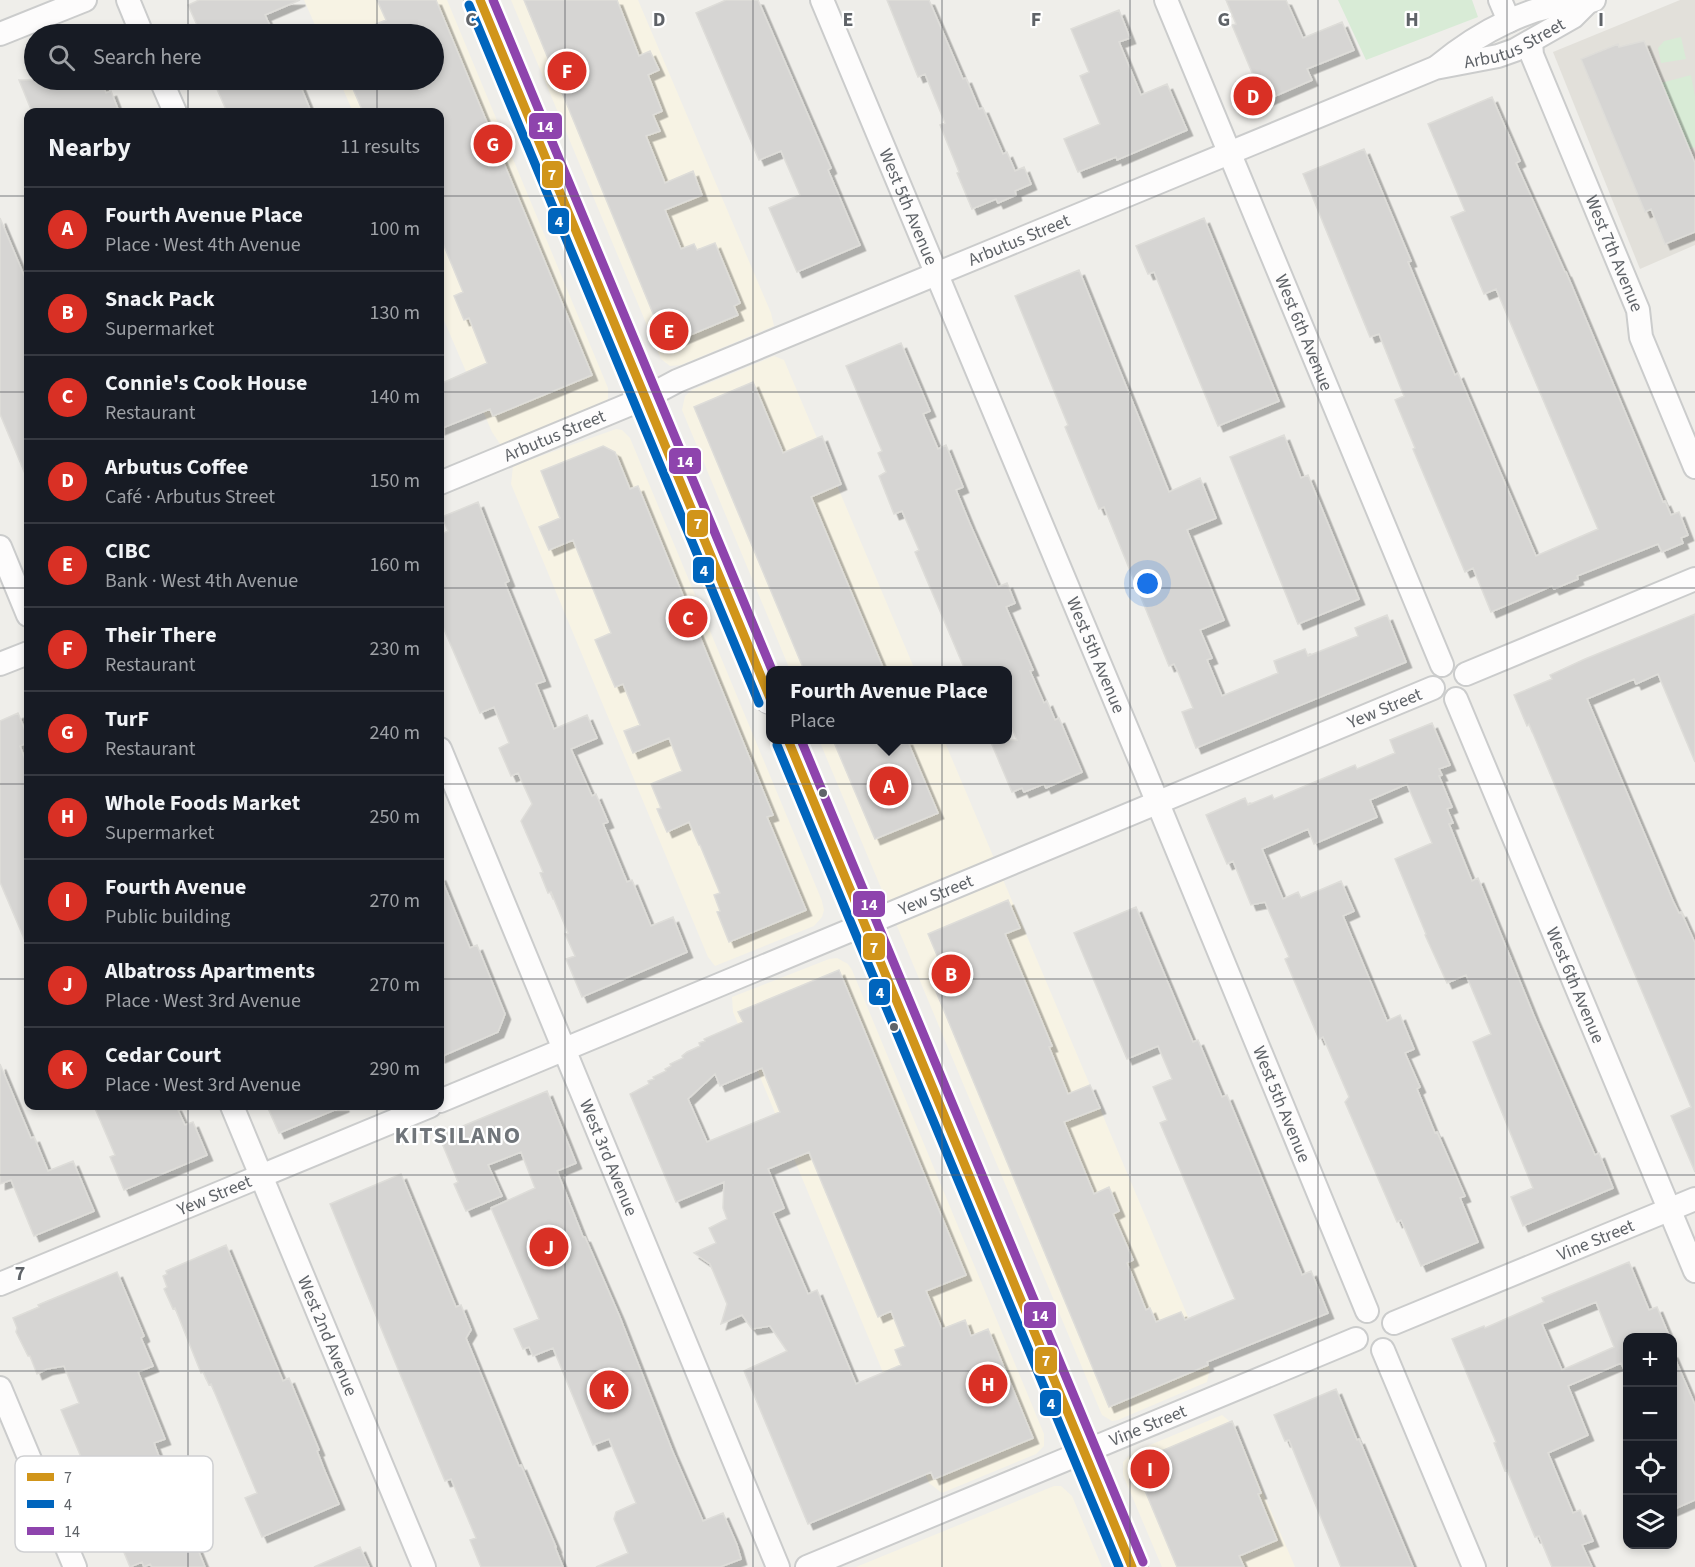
<!DOCTYPE html>
<meta charset="utf-8">
<style>
:root{--surface:#171b24;--page:#242831;--text:#f1f3f6;--muted:#9ea1a6;--line:#363941;--accent:#d93025}
body{margin:0;font-family:"Source Sans 3",sans-serif;background:var(--page);color:var(--text)}
.controls{position:absolute;right:18px;bottom:18px;display:grid;overflow:hidden;border-radius:12px;box-shadow:0 3px 9px #0003}
.controls button{width:54px;height:54px;display:grid;place-items:center;padding:0;border:0;border-bottom:2px solid var(--line);background:var(--surface);color:var(--text);font:30px sans-serif}
.you{position:absolute;left:1148px;top:584px;width:21px;height:21px;margin:-15px;border:4px solid #fff;border-radius:50%;background:#1a73e8;box-shadow:0 0 0 9px #1a73e833}
.badge{display:grid;place-items:center;width:39px;height:39px;border-radius:50%;background:var(--accent);color:#fff;font-size:20px;font-weight:700}
.pin{position:absolute;translate:-50% -50%;border:3px solid #fff;box-shadow:0 2px 6px #0006}
.popup{position:absolute;left:766px;top:666px;width:246px;height:78px;box-sizing:border-box;display:grid;place-content:center;border-radius:12px;background:var(--surface);filter:drop-shadow(0 2px 4px #0005);font-size:20px;white-space:nowrap;color:var(--muted)}
.popup b{font-size:22px;color:var(--text)}
.popup::after{content:'';position:absolute;left:50%;top:100%;margin-left:-12px;border:12px solid transparent;border-top-color:var(--surface)}
.list{margin:0;padding:0;list-style:none}
h2{display:flex;justify-content:space-between;align-items:center;height:78px;margin:0;padding:0 24px;font-size:26px}
h2 small{font-size:20px;font-weight:400;color:var(--muted)}
.list li{display:grid;grid-template-columns:39px 1fr auto;gap:18px;align-items:center;box-sizing:border-box;height:84px;padding:0 24px;border-top:2px solid var(--line)}
.list b{display:block;font-size:22px;white-space:nowrap}
.list p{margin:0;font-size:20px;white-space:nowrap;color:var(--muted)}
.list em{font-size:20px;font-style:normal;color:var(--muted)}
.icon{flex:none;width:33px;height:33px;fill:none;stroke:currentColor;stroke-width:2;stroke-linecap:round;stroke-linejoin:round}
.map{position:relative;flex:none;width:1695px;height:1567px;overflow:hidden}
.search{position:absolute;background:var(--surface);box-shadow:0 3px 9px #0003;left:24px;top:24px;width:420px;height:66px;display:flex;align-items:center;gap:15px;box-sizing:border-box;padding:0 21px;border-radius:33px;color:var(--muted);font-size:22px}
.panel{position:absolute;background:var(--surface);box-shadow:0 3px 9px #0003;left:24px;top:108px;width:420px;height:1002px;border-radius:12px}
.map>svg:first-child{display:block}
.commercial{fill:#f7f3e4}
.education{fill:#e2e0da}
.green{fill:#d8ebd6}
.building{fill:#d6d5d3;stroke:#deddd9;stroke-width:1.5;fill-rule:evenodd;filter:url(#shadow)}
.lines{fill:none;stroke-linecap:round;stroke-linejoin:round}
.street-casing{stroke:#cbcccc;stroke-width:26}
.secondary-casing{stroke:#cacacb;stroke-width:34}
.street{stroke:#fdfcfc;stroke-width:22}
.secondary{stroke:#fdfcfc;stroke-width:32}
.bus-1-casing{stroke:#fff;stroke-width:14}
.bus-2-casing{stroke:#fff;stroke-width:14}
.bus-3-casing{stroke:#fff;stroke-width:14}
.bus-1{stroke:#d1951a;stroke-width:9}
.bus-2{stroke:#0065bd;stroke-width:9}
.bus-3{stroke:#8e44ad;stroke-width:9}
.grid{fill:none;stroke:#5f6368;stroke-width:1.5;stroke-opacity:0.55}
.bus-dot{fill:#5f6368;stroke:#fff;stroke-width:2}
.labels{text-anchor:middle;dominant-baseline:central;stroke-width:4.5;stroke-linejoin:round;paint-order:stroke}
.street-label{font-size:18px;fill:#5f6368;stroke:#fff}
.district-label{font-size:24px;font-weight:bold;letter-spacing:1.5px;fill:#70757a;stroke:#fff}
.key{fill:#fff;stroke:#cfd0d2;stroke-width:1.5}
.key-label{font-size:16px;fill:#5f6368}
.grid-label{font-size:20px;text-anchor:middle;font-weight:bold;fill:#5f6368;stroke:#fff;stroke-width:4.5;stroke-linejoin:round;paint-order:stroke}
.line-badge{stroke:#fff;stroke-width:2}
.badge-label{font-size:16px;text-anchor:middle;font-weight:bold;fill:#fff}
</style>
<div class="map">
<svg width="1695" height="1567" viewBox="0 0 1695 1567">
<defs>
<filter id="shadow"><feDropShadow dx="5.5" dy="5.5" stdDeviation="0" flood-color="#0004"/></filter>
</defs>
<rect width="100%" height="100%" fill="#efeeea"/>
<path class="commercial" d="M304,0H447L608,388V401L604,407L502,447L492,432L440,311V112H353L339,80H434V34H319Z
M511,0H638L771,313L774,326L681,365L670,366L661,359Z
M774,356L784,360L915,670H790L682,410L685,396L692,390Z
M616,429L622,430L630,438L822,901L824,910L822,917L814,926L715,966L708,957L511,484L513,466Z
M819,740H944L1210,1369L1207,1382L1118,1420L1112,1421L1102,1415Z
M837,958L848,964L852,970L1044,1434V1446L1036,1454L942,1493L929,1483L733,1012L732,997L829,959Z
M1222,1415L1234,1425L1295,1567H1162L1123,1475V1462L1133,1452Z
M1054,1486H1061L1072,1496L1102,1567H856Z"/>
<path class="education" d="M1680,0H1695V245L1640,269L1553,52Z"/>
<path class="green" d="M1338,0H1472L1478,17L1366,60Z
M1681,37L1686,59L1661,63L1658,48L1664,41Z
M1691,75L1695,96V147L1689,149L1661,83Z"/>
<path class="building" d="M199,0H300L265,15L274,34H201L188,5Z
M377,0H436L592,375L493,416L490,409L440,429V384L487,363L469,318L464,320L454,296L463,292L440,236V112H363L353,89L375,80H434V34H352L386,20Z
M524,0H617L639,56L650,51L659,70L648,75L662,111L653,115L660,131L646,136L665,183L693,171L702,195L665,210L681,249L694,244L697,250L715,243L740,303L734,306L738,315L666,345Z
M726,0H758L831,168L828,170L860,245L797,272L769,208L800,195L781,151L759,160L696,13Z
M887,0H929L963,79L966,78L979,109L983,108L1003,154L1007,152L1015,171L1024,167L1031,184L1015,191L1016,195L998,203L996,199L972,209L957,173L959,172L940,125L945,123L925,74L918,77Z
M1226,0H1286L1303,38L1342,22L1354,50L1307,69L1312,80L1248,108L1236,82L1253,75L1232,25L1236,24Z
M1119,10L1130,38L1119,42L1141,95L1167,84L1187,130L1117,160L1116,157L1078,172L1064,139L1100,124L1080,76L1089,72L1071,29Z
M1644,41L1695,163V232L1665,244L1651,209L1645,212L1581,59L1618,44L1619,47Z
M19,80H101L106,93L111,91L119,112H32Z
M213,80H298L311,112H227Z
M1492,97L1520,161L1516,163L1565,272H1566L1663,502L1665,501L1671,515L1679,512L1688,535L1681,538L1683,543L1662,552L1658,544L1577,576L1578,579L1554,589L1552,586L1491,612L1473,568L1465,572L1413,449L1415,448L1395,400L1404,396L1379,334L1370,337L1303,174L1364,149L1411,261L1408,262L1455,375L1458,373L1536,556L1598,529L1496,289L1484,294L1451,217L1465,211L1428,124Z
M0,218L28,285V481L0,414Z
M1204,218L1279,401L1218,426L1154,272L1148,274L1136,246Z
M1079,270L1169,492L1200,478L1216,518L1187,530L1224,620L1200,630L1212,658L1207,660L1222,696L1278,673L1274,661L1305,649L1308,656L1358,636L1355,628L1387,615L1406,662L1196,748L1182,712L1193,708L1178,672L1174,664L1169,666L1104,507L1099,509L1065,427L1068,425L1015,296Z
M901,343L930,411L923,414L938,449L946,445L963,487L956,490L970,524L998,587L1007,583L1015,603L1006,607L1033,670L1030,671L1044,703L1047,701L1055,720L1059,718L1082,772L1046,788L1044,784L1024,792L1022,788L1012,792L990,740H1017L1008,719V670H965L915,552L919,550L902,511L894,514L879,476L886,472L878,453L882,451L846,366Z
M753,382L783,453L822,436L841,484L811,497L884,670H804L694,407Z
M1284,435L1301,478L1308,475L1359,599L1298,624L1230,457Z
M603,446L615,452L630,489L638,486L773,815L767,817L806,910L729,942L717,912L720,911L714,895L720,893L700,845H699L689,822L667,832L657,809L661,808L651,784L682,771L669,738L633,753L624,731L640,725L623,684L615,687L595,640L611,633L573,540L549,550L539,527L560,518L541,471Z
M478,502L509,581L505,583L545,681L536,684L554,729L587,715L597,738L571,749L592,796L596,794L608,822L603,824L627,882L632,880L651,926L673,917L687,952L582,997L566,959L575,956L565,934L568,933L551,892L548,893L540,873L543,872L521,821L532,804L518,773L511,776L499,748L509,743L494,707L480,713L440,620V535L448,531L442,517Z
M1695,614V762L1658,674L1636,684L1634,679L1587,699L1673,901L1679,913L1681,912L1695,943V1172L1671,1116L1691,1107L1529,724L1527,726L1514,695L1552,679L1550,675L1585,659Z
M18,713L28,738V742L20,746L28,767V948L0,882V721Z
M1432,723L1450,765L1439,769L1442,775L1439,776L1452,807L1447,809L1453,823L1449,824L1472,881L1478,878L1534,1016L1595,1155L1599,1153L1613,1188L1523,1226L1511,1197L1533,1188L1473,1042L1491,1034L1466,975L1447,983L1425,935L1426,934L1395,859L1432,843L1407,784L1370,800L1377,817L1314,844L1308,829L1262,849L1283,899L1298,892L1301,898L1341,881L1354,911L1343,916L1387,1021L1400,1015L1414,1049L1405,1053L1420,1087L1417,1089L1435,1133L1437,1132L1465,1196L1460,1198L1478,1242L1421,1266L1401,1220L1397,1222L1345,1102L1349,1097L1323,1037L1319,1039L1285,959L1289,957L1265,902L1251,905L1233,861L1227,864L1206,815L1245,798L1248,805L1272,795L1274,799L1355,765L1357,769L1395,753L1390,740Z
M833,740H907L938,813L875,839Z
M440,875L470,948L477,945L505,1014L498,1032L440,1057Z
M1008,900L1020,928L1005,934L1052,1046L1049,1047L1068,1094L1090,1085L1100,1108L1064,1122L1094,1194L1109,1187L1119,1211L1113,1214L1133,1260L1127,1263L1146,1310L1150,1308L1156,1322L1181,1312L1185,1320L1235,1299L1160,1123L1167,1120L1153,1087L1172,1079L1158,1046L1127,1059L1074,933L1136,907L1193,1042L1198,1040L1222,1097L1227,1095L1302,1275L1311,1271L1328,1313L1207,1362L1208,1365L1109,1407L930,977L944,972L928,934Z
M839,970L966,1275L926,1291L942,1329L965,1320L971,1336L988,1329L1033,1438L934,1479L931,1472L808,1524L744,1371L787,1351L770,1326L752,1329L742,1315L721,1324L727,1304L710,1264L694,1253L716,1243L709,1228L727,1219L723,1208L724,1182L676,1202L630,1094L649,1084L648,1081L654,1079L653,1077L666,1071L665,1069L671,1066L670,1064L683,1058L682,1056L687,1052L700,1046L699,1043L705,1041L704,1039L743,1022L738,1012ZM762,1068L780,1112L707,1142L688,1099L715,1074L720,1086ZM809,1152L878,1317L891,1311L905,1346L895,1350L901,1365L856,1384L817,1290L808,1294L773,1213L784,1208L768,1169Z
M0,1064L31,1138L34,1137L48,1171L73,1161L94,1211L34,1236L11,1180L0,1184Z
M547,1091L576,1163L557,1171L583,1237H585L619,1315L672,1450L703,1521L723,1513L737,1545L741,1559L720,1567H596L628,1553L614,1519L616,1512L636,1503L609,1439L593,1445L553,1348L533,1356L529,1347L523,1349L514,1329L539,1319L491,1208L535,1188L521,1152L488,1165L502,1196L466,1211L454,1184L458,1182L439,1136Z
M94,1106H176L185,1125L193,1122L207,1155L124,1190L110,1157L115,1155Z
M267,1106H344L279,1133Z
M401,1174L456,1307L461,1305L471,1330L466,1338L519,1466L521,1465L556,1547H555L563,1567H481L470,1540L476,1538L451,1479L445,1481L395,1362L330,1204Z
M226,1245L283,1381L289,1378L319,1450L317,1451L324,1469L339,1504L262,1537L245,1498L257,1493L211,1384L209,1385L203,1372L201,1373L175,1308L173,1309L164,1289L167,1287L163,1276L167,1274L166,1271Z
M1629,1262L1649,1310L1657,1307L1670,1338H1628V1378L1621,1363L1568,1386L1588,1435L1548,1453L1573,1513L1580,1510L1593,1541L1582,1545L1592,1567H1552L1539,1536L1535,1537L1507,1470L1505,1471L1494,1443L1496,1442L1452,1339L1484,1326L1485,1328L1544,1302L1542,1298ZM1596,1302L1614,1347L1562,1370L1542,1324Z
M117,1272L144,1336L141,1338L153,1366L138,1372L165,1439L154,1443L182,1519L185,1518L205,1567H152L150,1564L144,1567L142,1562L130,1567L90,1470L87,1471L61,1410L79,1403L64,1366L47,1369L37,1374L30,1356H28L16,1332L17,1328L13,1318L39,1307L38,1305Z
M1672,1352L1695,1405V1500L1672,1510Z
M1336,1389L1357,1440L1359,1439L1413,1567H1341L1289,1440L1285,1441L1274,1415Z
M1232,1421L1261,1493L1258,1494L1277,1540L1239,1556L1244,1567H1177L1136,1469L1140,1460Z
M360,1547L369,1567H314Z"/>
<g class="lines">
<defs>
<g id="street">
<path d="M128,0L142,34"/>
<path id="s1" d="M822,0L1145,772L1367,1311"/>
<path id="s2" d="M1166,0L1442,665"/>
<path d="M1500,0L1509,21"/>
<path d="M0,34L85,0"/>
<path id="s3" d="M1531,42L1532,55L1638,310L1641,337L1695,467"/>
<path d="M1438,66C1478,33 1535,1 1588,2"/>
<path d="M161,80L175,112"/>
<path id="s4" d="M440,483L645,398L677,381L1435,68L1498,56L1515,50L1573,17L1588,2L1594,0"/>
<path d="M0,547L28,615"/>
<path d="M0,664L28,653"/>
<path d="M1466,674L1695,579"/>
<path id="s5" d="M1456,699L1695,1271"/>
<path id="s6" d="M440,749L778,1567"/>
<path id="s7" d="M440,1101L1433,688"/>
<path id="s8" d="M232,1106L424,1567"/>
<path id="s9" d="M0,1284L430,1106"/>
<path id="s10" d="M1394,1323L1695,1199"/>
<path d="M1383,1350L1474,1567"/>
<path d="M0,1388L75,1567"/>
<path id="s11" d="M807,1567L1356,1339"/>
</g>
<path id="secondary" d="M480,0L770,698
M788,740L1132,1567"/>
</defs>
<use href="#street" class="street-casing"/>
<use href="#secondary" class="secondary-casing"/>
<use href="#street" class="street"/>
<use href="#secondary" class="secondary"/>
<defs>
<path id="bus-1" d="M480,0L770,698
M788,740L1132,1567"/>
<path id="bus-2" d="M469,5L759,703
M777,745L1119,1567"/>
<path id="bus-3" d="M493,0L772,670
M801,740L1143,1562"/>
</defs>
<use href="#bus-1" class="bus-1-casing"/>
<use href="#bus-2" class="bus-2-casing"/>
<use href="#bus-3" class="bus-3-casing"/>
<use href="#bus-1" class="bus-1"/>
<use href="#bus-2" class="bus-2"/>
<use href="#bus-3" class="bus-3"/>
</g>
<path class="grid" d="M188,0V34M377,0V34M565,0V1567M753,0V1567M942,0V1567M1130,0V1567M1318,0V1567M1507,0V1567M188,80V112M377,80V112M0,196H28M440,196H1695M0,392H28M440,392H1695M0,588H28M440,588H1695M0,784H28M440,784H1695M0,979H28M440,979H1695M188,1106V1567M377,1106V1567M0,1175H1695M0,1371H1628M1672,1371H1695"/>
<g class="bus-dot">
<circle cx="823" cy="793" r="5"/>
<circle cx="894" cy="1027" r="5"/>
</g>
<g class="labels">
<g class="street-label">
<text stroke="none"><textPath href="#s4" startOffset="1162">Arbutus Street</textPath></text>
<text stroke="none"><textPath href="#s1" startOffset="224">West 5th Avenue</textPath></text>
<text stroke="none"><textPath href="#s4" startOffset="628">Arbutus Street</textPath></text>
<text stroke="none"><textPath href="#s3" startOffset="228">West 7th Avenue</textPath></text>
<text stroke="none"><textPath href="#s2" startOffset="360">West 6th Avenue</textPath></text>
<text stroke="none"><textPath href="#s4" startOffset="124">Arbutus Street</textPath></text>
<text stroke="none"><textPath href="#s1" startOffset="710">West 5th Avenue</textPath></text>
<text stroke="none"><textPath href="#s7" startOffset="1023">Yew Street</textPath></text>
<text stroke="none"><textPath href="#s7" startOffset="537">Yew Street</textPath></text>
<text stroke="none"><textPath href="#s5" startOffset="310">West 6th Avenue</textPath></text>
<text stroke="none"><textPath href="#s1" startOffset="1196">West 5th Avenue</textPath></text>
<text stroke="none"><textPath href="#s6" startOffset="442">West 3rd Avenue</textPath></text>
<text stroke="none"><textPath href="#s9" startOffset="232">Yew Street</textPath></text>
<text stroke="none"><textPath href="#s10" startOffset="218">Vine Street</textPath></text>
<text stroke="none"><textPath href="#s8" startOffset="249">West 2nd Avenue</textPath></text>
<text stroke="none"><textPath href="#s11" startOffset="369">Vine Street</textPath></text>
</g>
<g class="district-label">
<text x="458" y="1135">KITSILANO</text>
</g>
</g>
<rect x="15" y="1456" width="198" height="96" rx="9" class="key"/>
<rect x="27" y="1473" width="27" height="8" fill="#d1951a"/>
<rect x="27" y="1500" width="27" height="8" fill="#0065bd"/>
<rect x="27" y="1527" width="27" height="8" fill="#8e44ad"/>
<g class="key-label">
<text x="64" y="1483">7</text>
<text x="64" y="1510">4</text>
<text x="64" y="1537">14</text>
</g>
<g class="grid-label">
<text x="471" y="26">C</text>
<text x="659" y="26">D</text>
<text x="848" y="26">E</text>
<text x="1036" y="26">F</text>
<text x="1224" y="26">G</text>
<text x="1412" y="26">H</text>
<text x="1601" y="26">I</text>
<text x="20" y="1280">7</text>
</g>
<g class="line-badge">
<rect x="528" y="112" width="35" height="28" rx="6" fill="#8e44ad"/>
<rect x="541" y="160" width="23" height="29" rx="6" fill="#d1951a"/>
<rect x="547" y="207" width="23" height="28" rx="6" fill="#0065bd"/>
<rect x="668" y="447" width="34" height="28" rx="6" fill="#8e44ad"/>
<rect x="686" y="509" width="23" height="29" rx="6" fill="#d1951a"/>
<rect x="692" y="556" width="23" height="28" rx="6" fill="#0065bd"/>
<rect x="852" y="890" width="34" height="28" rx="6" fill="#8e44ad"/>
<rect x="862" y="932" width="24" height="29" rx="6" fill="#d1951a"/>
<rect x="868" y="978" width="23" height="28" rx="6" fill="#0065bd"/>
<rect x="1023" y="1301" width="34" height="28" rx="6" fill="#8e44ad"/>
<rect x="1034" y="1346" width="24" height="29" rx="6" fill="#d1951a"/>
<rect x="1039" y="1389" width="23" height="28" rx="6" fill="#0065bd"/>
</g>
<g class="badge-label">
<text x="545" y="132">14</text>
<text x="552" y="180">7</text>
<text x="559" y="227">4</text>
<text x="685" y="467">14</text>
<text x="698" y="529">7</text>
<text x="704" y="576">4</text>
<text x="869" y="910">14</text>
<text x="874" y="953">7</text>
<text x="880" y="998">4</text>
<text x="1040" y="1321">14</text>
<text x="1046" y="1366">7</text>
<text x="1051" y="1409">4</text>
</g>
</svg>
<div class="controls">
<button>+</button>
<button>−</button>
<button><svg class="icon" aria-label="locate" viewBox="0 0 24 24"><circle cx="12" cy="12" r="6"/><path d="M12 2v4M12 18v4M2 12h4M18 12h4"/></svg></button>
<button><svg class="icon" aria-label="layers" viewBox="0 0 24 24"><path d="M12 4l9 5-9 5-9-5zM3 14l9 5 9-5"/></svg></button>
</div>
<div class="you"></div>
<div class="pin badge" style="left:889px;top:786px">A</div>
<div class="popup"><b>Fourth Avenue Place</b>Place</div>
<div class="pin badge" style="left:951px;top:974px">B</div>
<div class="pin badge" style="left:688px;top:618px">C</div>
<div class="pin badge" style="left:1253px;top:96px">D</div>
<div class="pin badge" style="left:669px;top:331px">E</div>
<div class="pin badge" style="left:567px;top:71px">F</div>
<div class="pin badge" style="left:493px;top:144px">G</div>
<div class="pin badge" style="left:988px;top:1384px">H</div>
<div class="pin badge" style="left:1150px;top:1469px">I</div>
<div class="pin badge" style="left:549px;top:1247px">J</div>
<div class="pin badge" style="left:609px;top:1390px">K</div>
<div class="search"><svg class="icon" aria-label="search" viewBox="0 0 24 24"><circle cx="10" cy="10" r="6"/><path d="M15 15l6 6"/></svg>Search here</div>
<section class="panel">
<h2>Nearby<small>11 results</small></h2>
<ul class="list">
<li><span class="badge">A</span><div><b>Fourth Avenue Place</b><p>Place · West 4th Avenue</p></div><em>100 m</em></li>
<li><span class="badge">B</span><div><b>Snack Pack</b><p>Supermarket</p></div><em>130 m</em></li>
<li><span class="badge">C</span><div><b>Connie's Cook House</b><p>Restaurant</p></div><em>140 m</em></li>
<li><span class="badge">D</span><div><b>Arbutus Coffee</b><p>Café · Arbutus Street</p></div><em>150 m</em></li>
<li><span class="badge">E</span><div><b>CIBC</b><p>Bank · West 4th Avenue</p></div><em>160 m</em></li>
<li><span class="badge">F</span><div><b>Their There</b><p>Restaurant</p></div><em>230 m</em></li>
<li><span class="badge">G</span><div><b>TurF</b><p>Restaurant</p></div><em>240 m</em></li>
<li><span class="badge">H</span><div><b>Whole Foods Market</b><p>Supermarket</p></div><em>250 m</em></li>
<li><span class="badge">I</span><div><b>Fourth Avenue</b><p>Public building</p></div><em>270 m</em></li>
<li><span class="badge">J</span><div><b>Albatross Apartments</b><p>Place · West 3rd Avenue</p></div><em>270 m</em></li>
<li><span class="badge">K</span><div><b>Cedar Court</b><p>Place · West 3rd Avenue</p></div><em>290 m</em></li>
</ul>
</section>
</div>
